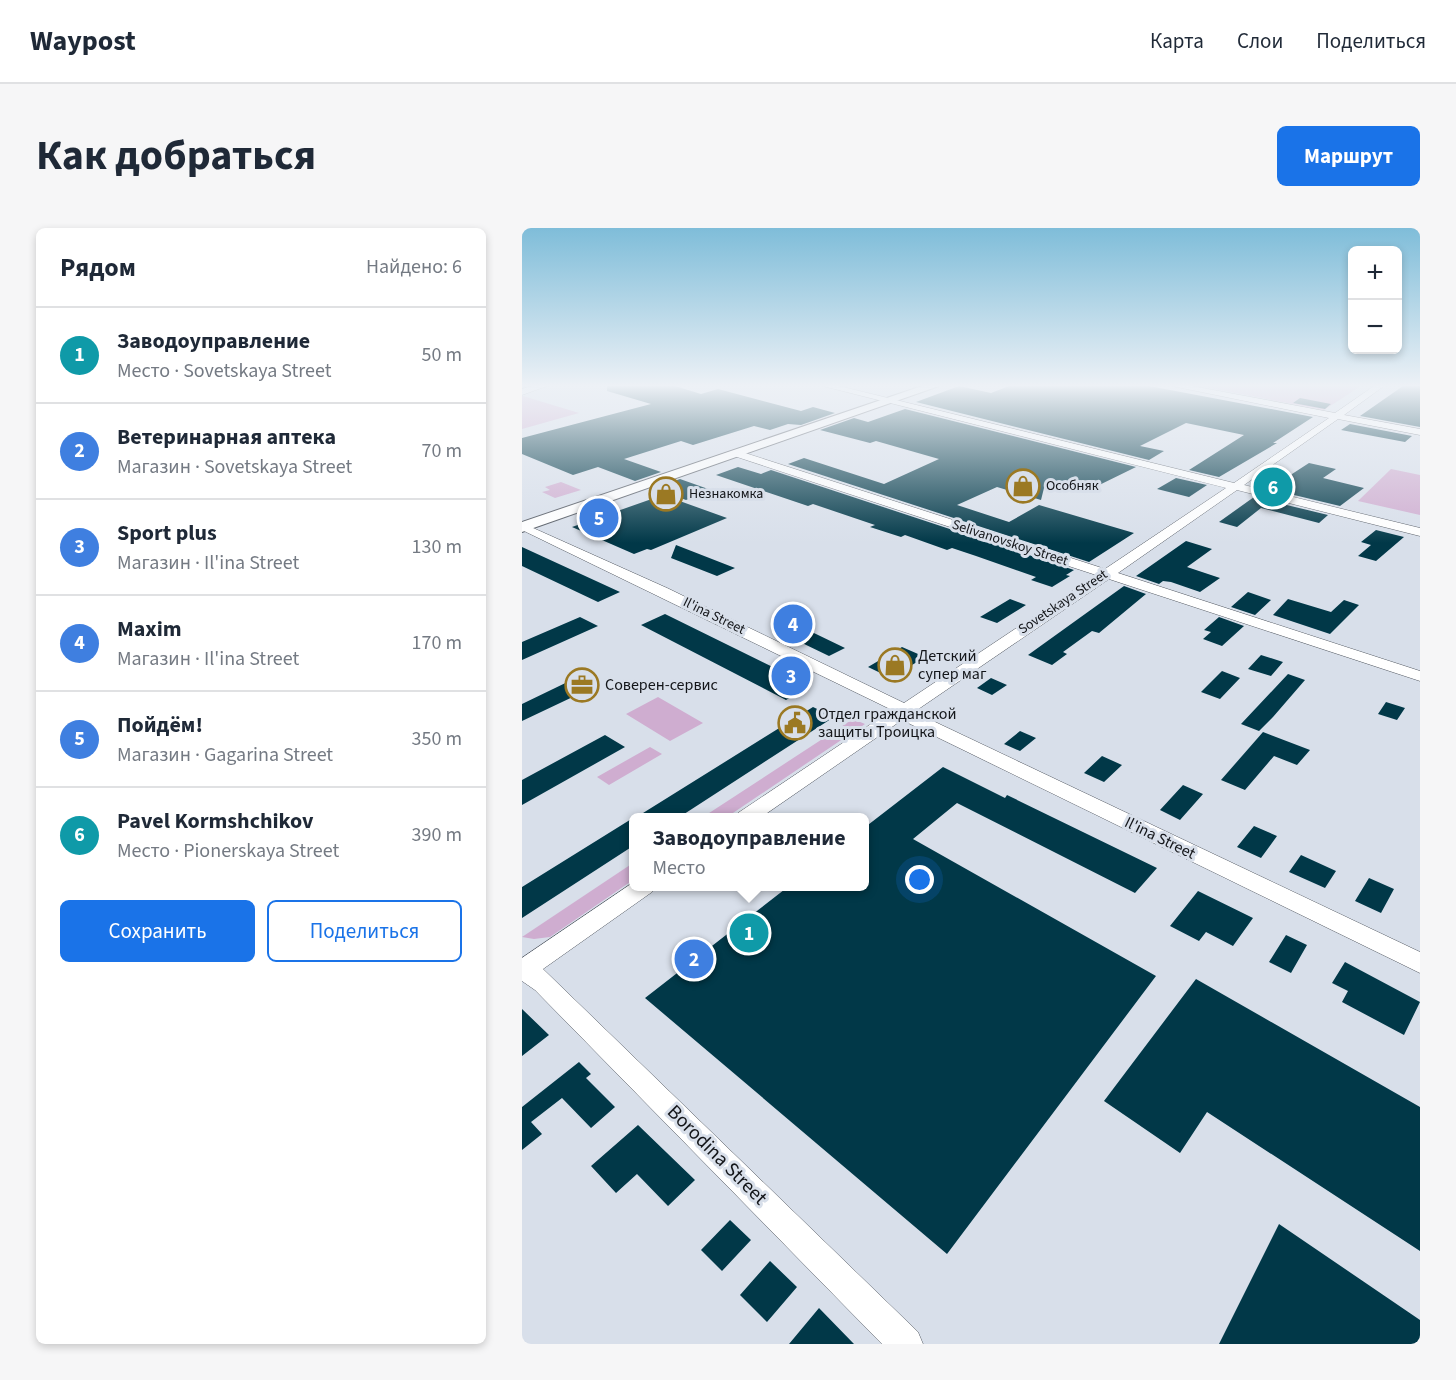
<!DOCTYPE html>
<html lang="ru">
<meta charset="utf-8">
<style>
:root{--surface:#fff;--page:#f6f6f7;--text:#1f2937;--muted:#747a83;--line:#e0e1e3;--accent:#1a73e8}
body{margin:0;font-family:"Source Sans 3",sans-serif;background:var(--page);color:var(--text)}
.controls{position:absolute;right:18px;top:18px;display:grid;overflow:hidden;border-radius:9px;box-shadow:0 3px 9px #0003}
.controls button{width:54px;height:54px;display:grid;place-items:center;padding:0;border:0;border-bottom:2px solid var(--line);background:var(--surface);color:var(--text);font:30px sans-serif}
.you{position:absolute;left:398px;top:652px;width:21px;height:21px;margin:-15px;border:4px solid #fff;border-radius:50%;background:#1a73e8;box-shadow:0 0 0 9px #1a73e833}
.badge{display:grid;place-items:center;width:39px;height:39px;border-radius:50%;background:var(--accent);color:#fff;font-size:20px;font-weight:700}
.pin{position:absolute;translate:-50% -50%;border:3px solid #fff;box-shadow:0 2px 6px #0006}
.popup{position:absolute;left:107px;top:585px;width:240px;height:78px;box-sizing:border-box;display:grid;place-content:center;border-radius:9px;background:var(--surface);filter:drop-shadow(0 2px 4px #0005);font-size:20px;white-space:nowrap;color:var(--muted)}
.popup b{font-size:22px;color:var(--text)}
.popup::after{content:'';position:absolute;left:50%;top:100%;margin-left:-12px;border:12px solid transparent;border-top-color:var(--surface)}
.list{margin:0;padding:0;list-style:none}
h2{display:flex;justify-content:space-between;align-items:center;height:78px;margin:0;padding:0 24px;font-size:26px}
h2 small{font-size:20px;font-weight:400;color:var(--muted)}
.list li{display:grid;grid-template-columns:39px 1fr auto;gap:18px;align-items:center;box-sizing:border-box;height:96px;padding:0 24px;border-top:2px solid var(--line)}
.list b{display:block;font-size:22px;white-space:nowrap}
.list p{margin:0;font-size:20px;white-space:nowrap;color:var(--muted)}
.list em{font-size:20px;font-style:normal;color:var(--muted)}
.actions{display:flex;gap:12px;padding:18px 24px}
.actions a{flex:1;padding:14px 0;border:2px solid var(--accent);border-radius:9px;text-align:center;font-size:21px;color:var(--accent)}
.actions .main{background:var(--accent);color:#fff}
.map{position:relative;flex:none;width:898px;height:1116px;overflow:hidden;border-radius:9px}
header{display:flex;align-items:center;gap:36px;box-sizing:border-box;height:84px;padding:0 30px;background:var(--surface);border-bottom:2px solid var(--line)}
header strong{font-size:28px}
nav{display:flex;gap:33px;margin-inline-start:auto;font-size:21px}
.intro{display:flex;align-items:center;justify-content:space-between;box-sizing:border-box;height:144px;padding:0 36px}
h1{margin:0;font-size:42px}
.button{padding:15px 27px;border-radius:9px;background:var(--accent);color:#fff;font-size:21px;font-weight:700}
main{display:flex;gap:36px;padding:0 36px}
aside{flex:1;background:var(--surface);border-radius:9px;box-shadow:0 3px 9px #0003}
.map>svg:first-child{display:block}
.green{fill:#cfadd0}
.building{fill:#013848}
.lines{fill:none;stroke-linecap:round;stroke-linejoin:round}
.minor-casing{stroke:#525861;stroke-width:1}
.major-casing{stroke:#525861;stroke-width:2}
.minor{fill:#fff;fill-rule:evenodd}
.major{fill:#fff;fill-rule:evenodd}
.labels{text-anchor:middle;dominant-baseline:central;stroke-width:6;stroke-linejoin:round;paint-order:stroke}
.far-poi-label{font-size:14px;fill:#131519;stroke:#d8dfea;text-anchor:start}
.far-street-label{font-size:14px;fill:#131519;stroke:#d8dfea}
.poi-label{font-size:16px;fill:#131519;stroke:#d8dfea;text-anchor:start}
.street-label{font-size:16px;fill:#131519;stroke:#d8dfea}
.near-street-label{font-size:20px;fill:#131519;stroke:#d8dfea}
</style>
<header>
<strong>Waypost</strong>
<nav><a>Карта</a><a>Слои</a><a>Поделиться</a></nav>
</header>
<div class="intro"><h1>Как добраться</h1><a class="button">Маршрут</a></div>
<main>
<aside>
<h2>Рядом<small>Найдено: 6</small></h2>
<ul class="list">
<li><span class="badge" style="background:#0f9aa8">1</span><div><b>Заводоуправление</b><p>Место · Sovetskaya Street</p></div><em>50 m</em></li>
<li><span class="badge" style="background:#3f7fe0">2</span><div><b>Ветеринарная аптека</b><p>Магазин · Sovetskaya Street</p></div><em>70 m</em></li>
<li><span class="badge" style="background:#3f7fe0">3</span><div><b>Sport plus</b><p>Магазин · Il'ina Street</p></div><em>130 m</em></li>
<li><span class="badge" style="background:#3f7fe0">4</span><div><b>Maxim</b><p>Магазин · Il'ina Street</p></div><em>170 m</em></li>
<li><span class="badge" style="background:#3f7fe0">5</span><div><b>Пойдём!</b><p>Магазин · Gagarina Street</p></div><em>350 m</em></li>
<li><span class="badge" style="background:#0f9aa8">6</span><div><b>Pavel Kormshchikov</b><p>Место · Pionerskaya Street</p></div><em>390 m</em></li>
</ul>
<div class="actions"><a class="main">Сохранить</a><a>Поделиться</a></div>
</aside>
<div class="map">
<svg width="898" height="1116" viewBox="0 0 898 1116">
<rect width="100%" height="100%" fill="#d8dfea"/>
<path class="green" d="M677,158H839L802,182Z
M0,168H1L57,185L0,201Z
M869,241L898,247V287L836,273Z
M39,254L59,262L33,270L20,264L28,262L23,259Z
M136,469L181,495L148,513L104,486Z
M331,491L343,496L205,589H181Z
M128,519L140,526L87,557L75,549Z
M111,635V652L28,709L12,711L0,709Z"/>
<path class="building" d="M85,158H153L179,166L196,161L279,183L291,179L313,185L279,197L266,196L248,202L232,198L171,217L159,213L102,231L139,244L113,253L76,239L51,247L0,226V210L129,176L85,163Z
M437,158L469,165L487,158H627L791,189L751,215H755L697,249L667,242L722,207L664,195L618,218L642,223L627,232L394,174Z
M881,158H898V199L838,188Z
M778,170L809,176L803,181L771,175Z
M383,181L614,239L565,263L524,252L519,272L475,259L435,277L487,294L517,277L612,305L567,334L266,236L282,230L362,256L417,231L354,213L348,215L298,202L332,190L346,194Z
M828,196L890,208L883,214L819,202Z
M787,235L814,241L801,250L842,260L818,278L747,261Z
M216,239L239,246L249,242L552,342L544,347L548,348L530,359L509,352L514,349L454,328L430,320L425,322L383,307L379,309L348,299L353,297L291,276L286,278L194,247Z
M654,250L685,257L667,269L635,261Z
M158,251L189,262L164,272L132,260Z
M141,267L205,290L129,322L125,321L112,326L50,299Z
M732,269L806,287L797,295L739,280L715,299L697,294Z
M854,302L882,309L854,333L836,328L849,317L839,314Z
M664,313L690,321L665,339L698,350L678,364L649,354L641,353L637,356L614,348Z
M154,317L213,340L195,348L149,330Z
M0,319L98,364L76,374L0,338Z
M602,358L624,366L577,405L570,403L541,424L545,426L530,437L506,427Z
M726,364L749,372L733,387L709,379Z
M488,371L504,377L475,395L458,389Z
M766,371L809,384L822,372L837,377L808,406L751,387Z
M143,386L269,448L288,457L264,472L119,397Z
M58,389L76,398L0,432V414Z
M258,389L265,392L323,420L307,428L249,400L254,397Z
M697,389L722,398L700,418L681,411L689,404L682,402Z
M380,419L403,429L369,450L346,439Z
M739,427L761,434L749,448L726,441Z
M700,443L718,450L698,471L679,464Z
M766,446L783,452L751,489L737,503L719,496Z
M60,447L76,457L0,493V476Z
M469,450L485,457L470,467L455,460Z
M864,474L883,480L875,492L856,486Z
M291,479L312,489L156,590H113Z
M498,503L514,510L498,523L482,516Z
M741,504L788,522L775,537L752,528L723,562L699,552Z
M83,507L103,519L0,577V552Z
M580,528L600,537L582,554L562,545Z
M421,539L483,570L485,567L635,640L613,665L435,575L391,611L634,748L425,1026L123,770L267,658H342V600Z
M661,557L681,566L658,592L638,582Z
M111,590V618L0,690V659Z
M732,598L755,608L739,630L715,619Z
M779,627L814,643L803,660L767,644Z
M847,650L872,661L859,685L833,673Z
M676,663L731,690L711,718L684,704L677,713L648,698Z
M764,707L785,717L769,745L747,734Z
M823,734L898,774L882,807L820,774L826,763L810,755Z
M674,751L898,879V1023L685,884L658,925L582,873Z
M0,781L27,807L0,828Z
M57,834L69,846L64,850L93,879L69,900L40,870L9,894L20,906L0,922V879Z
M116,897L173,952L146,978L115,946L94,965L69,938Z
M208,992L229,1012L200,1043L179,1022Z
M757,996L898,1092V1116H697Z
M248,1033L275,1059L245,1094L218,1067Z
M297,1080L332,1116H267Z"/>
<g class="lines">
<defs>
<path id="minor" d="M10,158H25L0,167V161Z
M301,158H317L712,255L807,190L650,158H670L813,185L852,158H862L822,187L898,201V207L816,191L722,257L898,300V308L715,262L596,345L898,443V453L587,351L392,484L898,724V745L380,492L238,590H213L216,585L370,482L0,302V295L145,360L382,475L574,347L212,228V224H220L583,341L704,260Z
M112,654V658H133L130,664L21,741L396,1104L401,1116H360L13,762L0,753V730Z"/>
<path id="major" d="M400,158H417L0,304V294Z"/>
</defs>
<use href="#minor" class="minor-casing"/>
<use href="#major" class="major-casing"/>
<use href="#minor" class="minor"/>
<use href="#major" class="major"/>
</g>
<linearGradient id="sky" x2="0" y2="1"><stop stop-color="#7fbdd9"/><stop offset="0.5" stop-color="#edf1f6"/><stop offset="1" stop-color="#edf1f6" stop-opacity="0"/></linearGradient>
<rect width="898" height="315" fill="url(#sky)"/>
<defs>
<symbol id="shop-ring" viewBox="-11 -11 22 22"><circle r="9.5" fill="#d8dfea" stroke="#9b7923" stroke-width="1.5"/><path d="M-5-2.5h2.3a2.7 3.5 0 0 1 5.4 0H5L5.5 6h-11ZM-1.5-2.5h3a1.5 2.3 0 0 0-3 0Z" fill="#9b7923"/></symbol>
<symbol id="office-ring" viewBox="-11 -11 22 22"><circle r="9.5" fill="#d8dfea" stroke="#9b7923" stroke-width="1.5"/><path d="M-6-3h4V-5.5h4V-3h4V5H-6ZM-1-4.5V-3h2v-1.5ZM-6 0V1H6V0Z" fill="#9b7923"/></symbol>
<symbol id="civic-ring" viewBox="-11 -11 22 22"><circle r="9.5" fill="#d8dfea" stroke="#9b7923" stroke-width="1.5"/><path d="M-.6-6.5H3V-4.5H.6V-3L4-1V1h2V6H-6V1h2V-1L-.6-3ZM-1.2 2.5V6h2.4V2.5Z" fill="#9b7923"/></symbol>
</defs>
<g fill-rule="evenodd">
<use href="#shop-ring" x="482" y="239" width="38" height="38"/>
<use href="#shop-ring" x="125" y="247" width="38" height="38"/>
<use href="#shop-ring" x="354" y="418" width="38" height="38"/>
<use href="#office-ring" x="41" y="438" width="38" height="38"/>
<use href="#civic-ring" x="254" y="476" width="38" height="38"/>
</g>
<g class="labels">
<g class="far-poi-label">
<text x="524" y="258">Особняк</text>
<text x="167" y="266">Незнакомка</text>
</g>
<g class="far-street-label">
<text transform="translate(488 315) rotate(18)">Selivanovskoy Street</text>
<text transform="translate(541 374) rotate(-34)">Sovetskaya Street</text>
<text transform="translate(192 388) rotate(26)">Il'ina Street</text>
</g>
<g class="poi-label">
<text x="396" y="428">Детский<tspan x="396" dy="18">супер маг</tspan></text>
<text x="83" y="457">Соверен-сервис</text>
<text x="296" y="486">Отдел гражданской<tspan x="296" dy="18">защиты Троицка</tspan></text>
</g>
<g class="street-label">
<text transform="translate(638 610) rotate(26)">Il'ina Street</text>
</g>
<g class="near-street-label">
<text transform="translate(195 927) rotate(45)">Borodina Street</text>
</g>
</g>
</svg>
<div class="controls">
<button>+</button>
<button>−</button>
</div>
<div class="you"></div>
<div class="pin badge" style="left:227px;top:705px;background:#0f9aa8">1</div>
<div class="popup"><b>Заводоуправление</b>Место</div>
<div class="pin badge" style="left:172px;top:731px;background:#3f7fe0">2</div>
<div class="pin badge" style="left:269px;top:448px;background:#3f7fe0">3</div>
<div class="pin badge" style="left:271px;top:396px;background:#3f7fe0">4</div>
<div class="pin badge" style="left:77px;top:290px;background:#3f7fe0">5</div>
<div class="pin badge" style="left:751px;top:259px;background:#0f9aa8">6</div>
</div>
</main>
